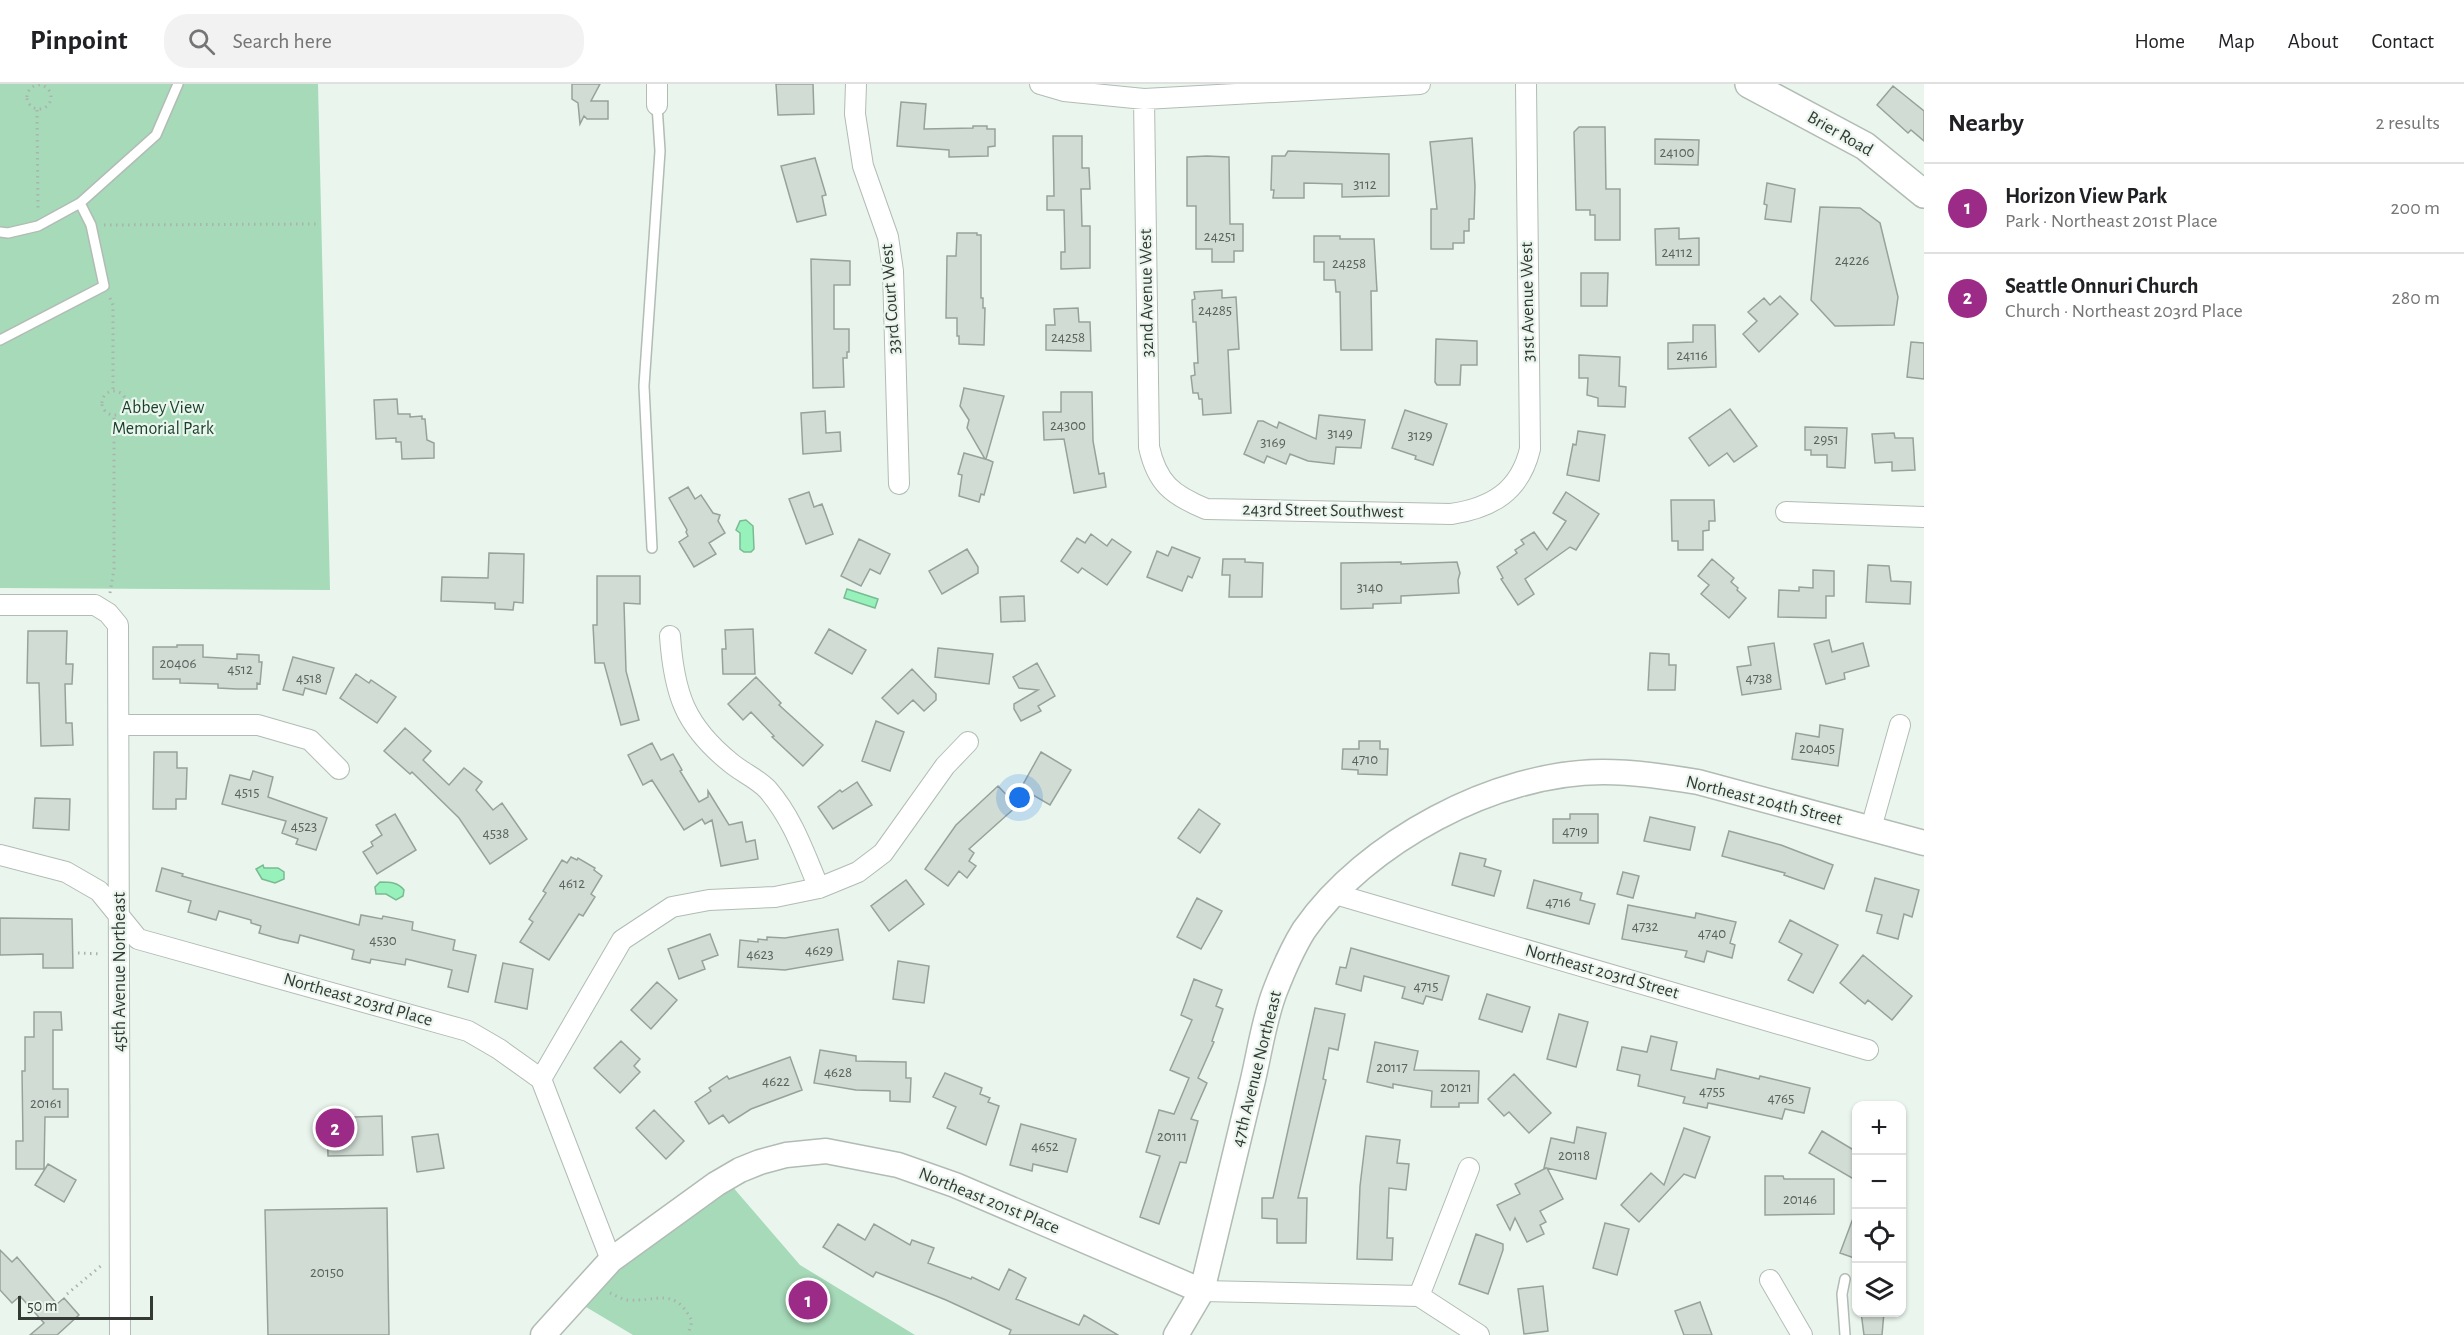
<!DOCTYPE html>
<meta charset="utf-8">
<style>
:root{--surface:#fff;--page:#f2f2f2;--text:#202124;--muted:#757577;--line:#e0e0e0;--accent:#9c2a87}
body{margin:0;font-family:"Alegreya Sans",sans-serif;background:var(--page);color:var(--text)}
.controls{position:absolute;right:18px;bottom:18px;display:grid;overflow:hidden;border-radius:12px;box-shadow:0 2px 4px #0004}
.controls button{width:54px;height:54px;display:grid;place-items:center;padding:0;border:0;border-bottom:2px solid var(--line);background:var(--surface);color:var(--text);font:30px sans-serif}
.scale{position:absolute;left:18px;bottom:15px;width:135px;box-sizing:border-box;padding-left:6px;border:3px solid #353936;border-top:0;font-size:16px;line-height:21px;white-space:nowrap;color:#353936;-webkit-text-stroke:4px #eaf6ed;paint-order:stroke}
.you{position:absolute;left:1020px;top:714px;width:21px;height:21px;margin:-15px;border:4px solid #fff;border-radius:50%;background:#1a73e8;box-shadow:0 0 0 9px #1a73e833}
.badge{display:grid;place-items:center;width:39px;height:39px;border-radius:50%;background:var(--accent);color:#fff;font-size:20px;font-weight:700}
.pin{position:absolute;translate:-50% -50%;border:3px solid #fff;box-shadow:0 2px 6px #0006}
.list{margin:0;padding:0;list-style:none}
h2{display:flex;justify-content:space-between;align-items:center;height:78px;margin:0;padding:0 24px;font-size:26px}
h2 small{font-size:20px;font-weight:400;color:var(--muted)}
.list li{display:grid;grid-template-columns:39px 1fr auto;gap:18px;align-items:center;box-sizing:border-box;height:90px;padding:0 24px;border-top:2px solid var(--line)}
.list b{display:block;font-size:22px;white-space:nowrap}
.list p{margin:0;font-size:20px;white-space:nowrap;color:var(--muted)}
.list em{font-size:20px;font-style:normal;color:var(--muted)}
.icon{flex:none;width:33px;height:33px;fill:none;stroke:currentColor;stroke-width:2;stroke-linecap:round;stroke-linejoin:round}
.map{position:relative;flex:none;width:1924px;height:1251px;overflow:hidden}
header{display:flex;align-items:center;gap:36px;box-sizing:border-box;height:84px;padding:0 30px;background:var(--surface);border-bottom:2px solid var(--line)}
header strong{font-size:28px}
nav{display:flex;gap:33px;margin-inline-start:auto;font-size:21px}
.search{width:420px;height:54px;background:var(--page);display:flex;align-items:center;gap:15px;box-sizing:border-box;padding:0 21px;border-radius:24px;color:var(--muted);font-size:22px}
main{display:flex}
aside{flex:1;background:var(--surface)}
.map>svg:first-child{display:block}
.green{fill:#a6dab9}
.water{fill:#97f1ba;stroke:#7aba92;stroke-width:1.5}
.building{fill:#d0dcd4;stroke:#97a29b;stroke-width:1.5}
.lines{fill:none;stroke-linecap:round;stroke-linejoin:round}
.service-casing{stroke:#b1bcb4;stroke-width:12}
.minor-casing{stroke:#b1bcb4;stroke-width:22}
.tertiary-casing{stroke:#b1bcb4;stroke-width:27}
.secondary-casing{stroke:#b1bcb4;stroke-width:30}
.path{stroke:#aab3ac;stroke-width:3;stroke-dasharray:1.5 4.5;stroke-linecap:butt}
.service{stroke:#fff;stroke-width:9}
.minor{stroke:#fff;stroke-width:20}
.tertiary{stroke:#fff;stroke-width:24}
.secondary{stroke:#fff;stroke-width:27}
.labels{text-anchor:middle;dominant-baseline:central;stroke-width:4.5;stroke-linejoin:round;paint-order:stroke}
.number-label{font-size:15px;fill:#5c625e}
.street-label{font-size:18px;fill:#353936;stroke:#eaf6ed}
.park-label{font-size:18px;fill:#183f29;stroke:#eaf6ed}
</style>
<header>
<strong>Pinpoint</strong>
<div class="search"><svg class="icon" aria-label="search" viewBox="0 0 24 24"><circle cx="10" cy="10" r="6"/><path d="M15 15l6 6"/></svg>Search here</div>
<nav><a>Home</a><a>Map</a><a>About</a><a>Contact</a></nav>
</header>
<main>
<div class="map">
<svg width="1924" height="1251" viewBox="0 0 1924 1251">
<rect width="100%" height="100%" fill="#eaf6ed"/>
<path class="green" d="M0,0H318L330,506L0,504Z
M731,1101L800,1181L915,1251H633L581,1220L635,1157Z"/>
<path class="water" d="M746,436L753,442L754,465L751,468H744L740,465V449L736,446L740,437Z
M847,505L878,515L875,524L844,514Z
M263,781L264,784H278L284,788V795L275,799L262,795L256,785Z
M380,798C389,798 398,798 404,806L403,812L396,816L386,810H376L375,803Z"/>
<path class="building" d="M572,0H600L591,17H608V35H587L584,32L580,40L578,19L572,15Z
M776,0H813L814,30L778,31Z
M1893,2L1924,27V57L1911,46L1908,49L1877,21Z
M901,18L926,20L924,45L973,44V42H987V45H995V62L988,63V72L949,73V66L897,62Z
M1579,43H1605L1606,105H1620V156H1595V131H1590V126H1576L1574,48Z
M1053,52H1082V84H1089L1090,105H1081L1082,142H1090V184L1061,185V168H1065L1064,126H1047V112H1054Z
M1472,54L1475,102L1474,135H1469V147H1464V159H1453V165H1431V125H1437L1430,58Z
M1655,55L1699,56L1698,81L1655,80Z
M1288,67L1389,70V112L1342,113V100L1304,99V114H1273L1274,106H1271L1272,72H1285Z
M1207,72L1229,73L1230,140H1243V167H1234V178H1212V165H1196V122H1187V73Z
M815,74L826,111L822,112L826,131L797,138L781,82Z
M1767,99L1795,105L1791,138L1765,135L1767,121L1764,120Z
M1820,123L1860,124L1880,139L1898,213L1894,241L1835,242L1811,216Z
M1679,144V155L1699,154V181H1656L1655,145Z
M957,149H977V151H981V214H983V224H985L984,261L959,260V252H957V234H946L947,172H956Z
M1314,152H1340V155H1374L1377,207H1371L1372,266H1341L1340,208H1336L1335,196H1324V178H1314Z
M811,175L850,177V201H834V245H849V268H847V274H843L844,303L813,304Z
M1581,189H1608L1607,222H1581Z
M1222,206V214L1236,213L1239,265L1228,266L1231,329L1203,331L1202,315H1199L1198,309H1193L1191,292L1195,291L1194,279H1198L1196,238H1193L1192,216L1195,215L1194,208Z
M1780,212L1798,230L1759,268L1743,250L1757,237L1748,228L1764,214L1770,221Z
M1078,224L1079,238H1090L1091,267L1046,266V241H1055L1054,225Z
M1693,241H1715L1716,283L1668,285V259L1693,258Z
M1436,255L1477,257V281H1461L1460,301H1437L1435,298Z
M1911,258L1924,259V295L1907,293Z
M1579,271L1620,273L1619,302L1626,303L1625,323L1598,322V314L1587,311L1588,294H1579Z
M964,304L1004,312L986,375L993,378L984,411L981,410L979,418L959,412L962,391L958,390L964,369L985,375L967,344L969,336L960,322Z
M1061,308H1092L1093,357L1099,390L1104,389L1106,403L1074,409L1064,355L1044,356L1043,328H1061Z
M397,315L398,330H410V333L422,332V335H425L427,356L434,359V374L402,375L401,358H396V354L376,355L374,316Z
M1730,325L1757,362L1734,378L1727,369L1709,382L1689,354Z
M1405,326L1447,340L1433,381L1415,375L1416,372L1392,364Z
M825,327L826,349L840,348L841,367L803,370L801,329Z
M1319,331L1365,336L1361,364L1336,363L1334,380L1308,377L1290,370L1286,380L1267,372L1264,379L1244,370L1258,337H1263L1277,344L1279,338L1316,355Z
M1805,343L1847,344L1845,384L1827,383V371H1811V366H1805Z
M1578,347L1605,351L1599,397L1567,391L1573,360L1576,361Z
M1894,349L1895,354H1913L1915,386L1892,387V378L1875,379L1872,350Z
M688,403L695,415L701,411L713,429L720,431L718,437L725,449L709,459L716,470L694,483L679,458L688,452L686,448L687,446L669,414Z
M809,408L814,423L822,420L833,450L806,460L789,415Z
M1566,408L1599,430L1576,466L1570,463L1525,495L1534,510L1518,521L1501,495L1503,494L1497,483L1517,469L1515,466L1524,460L1521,456L1534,448L1547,466L1566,437L1553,429Z
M1671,416H1714L1715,437H1709V446L1703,447V466H1678V457H1672Z
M1091,450L1107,462L1112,455L1131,468L1107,501L1082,484L1078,489L1061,477L1077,454L1085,459Z
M859,455L890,470L880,490L870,485L861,502L841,492Z
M1172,463L1200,474L1192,494L1188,492L1182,507L1147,493L1157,467L1168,472Z
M967,465L978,483V489L942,510L929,487Z
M489,469L524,470L523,519L514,518L513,526L495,525V519L441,517L442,493L488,494Z
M1223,475H1245V478L1263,479L1262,513H1229L1230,491H1222Z
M1712,475L1734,494L1731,498L1738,504L1737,506L1746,514L1729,534L1701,510L1709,501L1698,492Z
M1401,478V480L1457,478L1460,489L1458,496L1459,509L1401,512V519L1373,520V524L1341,525V479Z
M1868,481L1889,482L1891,497L1911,498L1910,520L1866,518Z
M1813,486L1834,487V512H1826V534L1778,533L1779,506L1799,507V503L1813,504Z
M597,492H640V520L624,519L626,587L639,636L621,641L604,579H595L593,541H597Z
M1024,512L1025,537L1001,538L1000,513Z
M753,545L755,590H723L722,565H726L725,546Z
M829,545L866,566L852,590L815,569Z
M28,547H67L66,580H73L72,600H65L66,639H72L73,661L41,662L39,599H27Z
M1829,556L1832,568L1863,559L1869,582L1844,589L1845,595L1826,600L1814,560Z
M1774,559L1781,605L1742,611L1737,583L1751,581L1748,563Z
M177,561H203V573L237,575V570L259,571V578H262L260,600L257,599V605H237L218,604V600L180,599V595H153V563H177Z
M938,564L993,570L989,600L935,593Z
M1650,569L1669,570V581H1676L1675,606H1648Z
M293,573L334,584L326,610L305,604L303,611L283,606Z
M1037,579L1055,612L1038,622L1041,627L1021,637L1014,625V620L1038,606L1019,604L1013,593Z
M912,585L936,610V616L924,627L913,616L898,630L882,614Z
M356,590L369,599L371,596L396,613L377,639L340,614Z
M756,593L781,619L779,621L823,661L803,682L772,653L774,652L751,628L743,636L728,620Z
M876,637L904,648L890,687L862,677Z
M1820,641L1843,645L1838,682L1792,675L1796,649L1819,653Z
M405,644L431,667L423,676L449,701L464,684L482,698L476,706L493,726L502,719L527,755L490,780L459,734L412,688L410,690L384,667Z
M1359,657H1380V665H1388L1387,691L1358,690V686L1342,685L1343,665H1359Z
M652,659L661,676L673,670L682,686L680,687L699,718L708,713V707L729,741L742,738L746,758L755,756L758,775L721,782L712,736L705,740L702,735L684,746L652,696L643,701L628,671Z
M154,668H177V684H187L186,715H176V725H153Z
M1041,668L1071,686L1050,721L1021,704Z
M253,687L273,693L268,713L327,734L316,766L296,760L298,755L282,749L286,737L222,720L230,691L250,696Z
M857,698L872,721L833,745L818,723L840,706L842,708Z
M998,702L1017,722L969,765L974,769L969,777L976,782L967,794L959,787L948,802L925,785L956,741Z
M35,714L70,715L69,746L33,744Z
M1199,725L1220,740L1200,769L1178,754Z
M395,730L416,766L377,790L363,768L373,762L371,758L382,751L376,741Z
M1570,730H1598V759H1553V735H1570Z
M1650,733L1695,743L1690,766L1644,757Z
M1729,747L1781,761L1833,781L1824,805L1784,791L1785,789L1722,772Z
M1460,769L1486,775L1484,782L1501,787L1494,812L1452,801Z
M571,773L577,776L578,774L595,784L594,786L602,792L591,810L595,813L583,832L579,830L549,876L520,858L533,838L529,835L546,809L543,807L562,776L567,779Z
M162,784L183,790L182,792L359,841L361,831L382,835L383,832L413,838L412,846L455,856L453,866L476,871L468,908L448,903L452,886L406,875L405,881L371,875L370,879L352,875L354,866L300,851L298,859L280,855L259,849L261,842L251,839V836L219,827L216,836L188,828L191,817L156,807Z
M1623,788L1639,792L1633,814L1617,810Z
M1875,794L1919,806L1912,833L1904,830L1898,855L1877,849L1882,831L1866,827Z
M906,796L924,820L889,847L871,822Z
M1534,796L1582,809L1580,816L1595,820L1589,840L1527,824Z
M1197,814L1222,827L1201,865L1177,853Z
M1628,821L1695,834L1696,829L1736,838L1730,859L1735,861L1732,874L1707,867L1704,878L1685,873L1687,867L1622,855Z
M0,834L72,835L73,884H43V870L0,871Z
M1790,836L1838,861L1813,909L1788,896L1802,870L1779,858Z
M838,845L843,876L785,886L738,883L740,856L758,858V855L767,856V853L785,854Z
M710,850L718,871L702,877L705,885L679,895L668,865Z
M1351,864L1449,892L1442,916L1426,912L1423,920L1402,914L1405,903L1364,892L1361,907L1336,900L1340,883L1346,884Z
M1863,871L1912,912L1892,936L1868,916L1865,920L1840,899Z
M898,877L929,882L924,919L893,915Z
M503,879L533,885L527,925L495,918Z
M1194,895L1222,906L1216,922L1223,925L1212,957L1214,958L1198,994L1207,999L1191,1035L1198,1037L1186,1079L1180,1078L1159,1140L1140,1133L1160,1072L1146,1068L1159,1026L1174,1030L1189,994L1170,986L1192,936L1181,931Z
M657,898L677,916L651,945L631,926Z
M1487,910L1530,923L1522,948L1479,935Z
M1315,924L1345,930L1338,966L1329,964L1323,995L1326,996L1298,1114H1307L1306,1159H1277V1135L1262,1134V1114H1273Z
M34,928H61L62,946H53V1005H68V1033H45L44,1085H16V1057H23L22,987H25V953H34Z
M1559,930L1588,938L1576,983L1547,975Z
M1651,952L1677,958L1671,986L1715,995L1717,985L1759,995L1760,992L1810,1004L1804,1029L1785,1025L1782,1035L1708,1019L1707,1024L1683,1019L1685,1013L1638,1002L1640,991L1617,986L1622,963L1647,968Z
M621,957L640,975L634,982L640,988L620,1009L594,984Z
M1375,958L1418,967L1414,986L1479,987L1478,1019H1459V1023H1431L1432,1007L1393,1000V1004L1367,998Z
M820,966L856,972V977L906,978V994H911L910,1018L890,1017V1007L856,1006L814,999Z
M790,973L802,1006L751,1025L729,1039L723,1031L709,1040L695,1018L711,1007L709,1004L727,992L729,995Z
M945,989L982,1004L980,1010L990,1014L988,1018L999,1022L986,1061L947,1044L956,1023L933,1013Z
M1514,990L1551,1029L1529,1049L1509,1028L1504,1032L1488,1015Z
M654,1026L684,1057L666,1075L636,1044Z
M382,1032L383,1071L328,1072L327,1034Z
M1021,1040L1076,1055L1067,1088L1033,1080L1032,1087L1010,1081Z
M1577,1043L1606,1049L1596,1095L1547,1084L1563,1115L1540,1127L1546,1138L1540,1141L1544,1150L1527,1158L1515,1134L1510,1146L1497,1121L1520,1110L1515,1100L1546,1084H1544L1551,1054L1574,1059Z
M1684,1044L1710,1053L1695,1094L1684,1090L1639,1138L1621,1121L1651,1089L1664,1101Z
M1822,1047L1857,1068V1097L1809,1069Z
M438,1050L444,1084L417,1088L412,1053Z
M1366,1052L1400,1056L1397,1079L1409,1080L1406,1106L1389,1104L1387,1154H1393L1392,1176L1357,1175L1360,1102Z
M48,1080L76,1096L64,1118L35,1101Z
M1765,1092H1783L1784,1095H1834V1130L1765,1131Z
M387,1124L389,1251H268L265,1126Z
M1855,1129L1857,1130V1175L1840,1169Z
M1605,1139L1629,1145L1617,1191L1593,1184Z
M838,1140L865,1156L874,1140L910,1161L912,1156L934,1164L928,1179L971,1195L972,1193L999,1206L1009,1185L1026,1194L1016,1215L1079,1241L1084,1231L1118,1251H1009L1011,1246L946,1216L876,1188L873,1193L823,1163Z
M1476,1150L1503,1160V1166L1488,1210L1459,1200Z
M0,1166L12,1178L17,1173L57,1220L64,1214L79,1231L57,1251H30L44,1239L20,1212L12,1219L0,1206Z
M1543,1202L1548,1247L1524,1250L1518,1205Z
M1700,1218L1712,1251H1684L1675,1227Z
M1861,1228H1884L1882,1251H1864Z"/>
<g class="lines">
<defs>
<path id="service" d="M0,148L8,149L38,142L80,119L156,51L178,0
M0,256L104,202L91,141L80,119
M652,464L644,302L660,67L657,21
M1845,1195L1842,1210L1845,1251"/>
<path id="minor" d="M657,0V21
M856,0L855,30L863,82L888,153L893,187L899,400
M1040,0L1064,7L1144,15L1420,0
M1144,15L1149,363C1157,399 1172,411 1206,425L1451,430C1492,424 1520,407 1530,365L1526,0
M1786,428L1924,433
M0,521H95L108,529L118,541L120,1251
M670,552C674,610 685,642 731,679C743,689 758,695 768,706C793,735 804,769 819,804
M120,641H258L310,656L339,685
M1871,744L1900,641
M0,771L66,788L99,807L138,855L468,947L499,965L541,995L611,1176
M1335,810L1868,966
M541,995L622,856L672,823L709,816L775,813L819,804L858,788L883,769L945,682L968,658
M1770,1196L1802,1251
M1202,1207L1419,1212L1479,1251
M1419,1212L1469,1084"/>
<path id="tertiary" d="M543,1251L611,1176L716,1100L740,1086L760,1078L786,1071L826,1067L898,1081L955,1101L1202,1207
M1176,1251L1202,1207C1218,1139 1235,1072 1251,1004C1259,973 1263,938 1275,907C1282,889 1294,862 1304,846C1365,758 1496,688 1603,688C1635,688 1667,693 1698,698L1924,759"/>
<path id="secondary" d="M1749,0L1865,62L1924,110"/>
</defs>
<use href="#service" class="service-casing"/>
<use href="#minor" class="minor-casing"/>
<use href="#tertiary" class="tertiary-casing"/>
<use href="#secondary" class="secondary-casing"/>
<path class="path" d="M27 13a12 12 0 1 1 24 0a12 12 0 1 1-24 0Z
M37,26L38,128
M104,141L317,140
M110,214L113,221V307
M102 319a12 12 0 1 1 24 0a12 12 0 1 1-24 0Z
M110,509L114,485V332
M78,869L101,870
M610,1209C615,1211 621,1215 627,1216C658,1218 674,1202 692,1237L688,1251
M67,1210L102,1181"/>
<use href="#service" class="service"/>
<use href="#minor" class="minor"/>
<use href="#tertiary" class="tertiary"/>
<use href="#secondary" class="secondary"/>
</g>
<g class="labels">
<g class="number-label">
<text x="1677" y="68">24100</text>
<text x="1365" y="100">3112</text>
<text x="1220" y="152">24251</text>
<text x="1677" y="168">24112</text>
<text x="1852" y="176">24226</text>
<text x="1349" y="179">24258</text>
<text x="1215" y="226">24285</text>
<text x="1068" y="253">24258</text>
<text x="1692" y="271">24116</text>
<text x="1068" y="341">24300</text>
<text x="1340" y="349">3149</text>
<text x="1420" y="351">3129</text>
<text x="1826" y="355">2951</text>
<text x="1273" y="358">3169</text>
<text x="1370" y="503">3140</text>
<text x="178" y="579">20406</text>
<text x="240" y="585">4512</text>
<text x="309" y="594">4518</text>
<text x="1759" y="594">4738</text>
<text x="1817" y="664">20405</text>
<text x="1365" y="675">4710</text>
<text x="247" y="708">4515</text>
<text x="304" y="742">4523</text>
<text x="1575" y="747">4719</text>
<text x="496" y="749">4538</text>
<text x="572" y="799">4612</text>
<text x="1558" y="818">4716</text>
<text x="1645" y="842">4732</text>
<text x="1712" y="849">4740</text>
<text x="383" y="856">4530</text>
<text x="819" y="866">4629</text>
<text x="760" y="870">4623</text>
<text x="1426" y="902">4715</text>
<text x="1392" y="983">20117</text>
<text x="838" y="988">4628</text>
<text x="776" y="997">4622</text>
<text x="1456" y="1003">20121</text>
<text x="1712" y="1007">4755</text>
<text x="1781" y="1014">4765</text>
<text x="46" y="1019">20161</text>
<text x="1172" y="1052">20111</text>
<text x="1045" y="1062">4652</text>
<text x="1574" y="1071">20118</text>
<text x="1800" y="1115">20146</text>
<text x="327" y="1188">20150</text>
</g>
<g class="street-label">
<text transform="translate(1840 50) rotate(30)">Brier Road</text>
<text transform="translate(1147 209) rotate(-91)">32nd Avenue West</text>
<text transform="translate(891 215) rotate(-94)">33rd Court West</text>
<text transform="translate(1528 218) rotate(-91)">31st Avenue West</text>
<text transform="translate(1323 427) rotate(1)">243rd Street Southwest</text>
<text transform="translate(1764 717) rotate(14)">Northeast 204th Street</text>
<text transform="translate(120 888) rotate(-90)">45th Avenue Northeast</text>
<text transform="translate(1602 888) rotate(16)">Northeast 203rd Street</text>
<text transform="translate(358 916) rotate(16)">Northeast 203rd Place</text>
<text transform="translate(1257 985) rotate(-76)">47th Avenue Northeast</text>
<text transform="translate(989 1117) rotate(22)">Northeast 201st Place</text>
</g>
<g class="park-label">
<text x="163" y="324">Abbey View<tspan x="163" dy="21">Memorial Park</tspan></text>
</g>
</g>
</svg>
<div class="controls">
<button>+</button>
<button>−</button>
<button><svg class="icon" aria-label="locate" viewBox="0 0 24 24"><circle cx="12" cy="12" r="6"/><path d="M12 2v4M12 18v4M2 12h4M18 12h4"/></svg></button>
<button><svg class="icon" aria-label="layers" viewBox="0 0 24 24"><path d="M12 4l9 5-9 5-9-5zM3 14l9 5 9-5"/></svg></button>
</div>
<div class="scale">50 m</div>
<div class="you"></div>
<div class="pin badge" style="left:808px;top:1216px">1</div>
<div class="pin badge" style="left:335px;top:1044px">2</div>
</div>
<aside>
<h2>Nearby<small>2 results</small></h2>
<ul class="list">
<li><span class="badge">1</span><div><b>Horizon View Park</b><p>Park · Northeast 201st Place</p></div><em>200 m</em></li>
<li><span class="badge">2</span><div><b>Seattle Onnuri Church</b><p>Church · Northeast 203rd Place</p></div><em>280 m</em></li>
</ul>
</aside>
</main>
